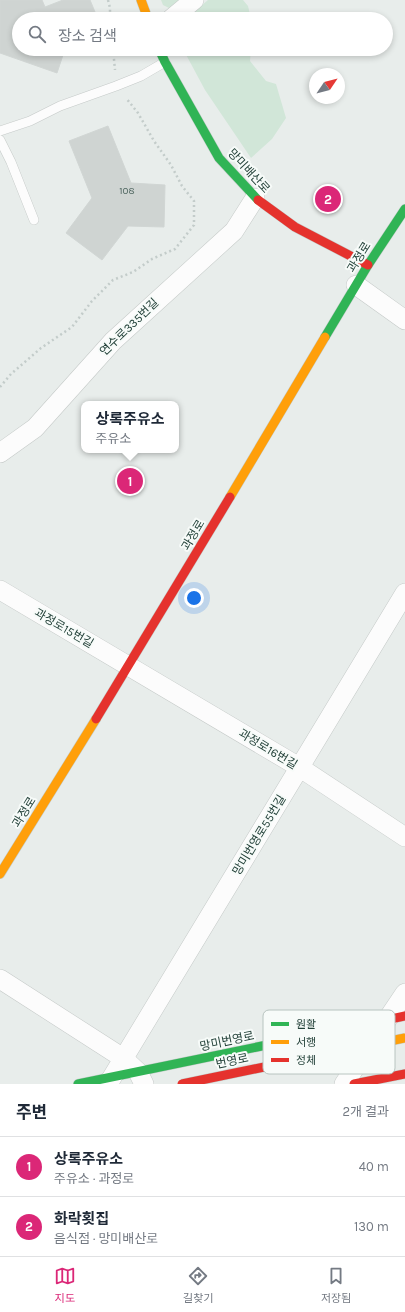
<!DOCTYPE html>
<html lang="ko">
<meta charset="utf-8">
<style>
:root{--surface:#fff;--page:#f6f6f7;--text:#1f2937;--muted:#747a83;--line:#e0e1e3;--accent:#db2777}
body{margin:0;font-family:Karla,"Noto Sans KR",sans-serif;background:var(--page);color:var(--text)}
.compass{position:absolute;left:309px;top:68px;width:36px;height:36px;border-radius:50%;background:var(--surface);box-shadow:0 2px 6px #0003;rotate:55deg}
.you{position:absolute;left:194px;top:598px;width:14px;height:14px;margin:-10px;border:3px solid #fff;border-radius:50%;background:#1a73e8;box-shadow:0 0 0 6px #1a73e833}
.badge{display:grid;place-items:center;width:26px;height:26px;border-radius:50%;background:var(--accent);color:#fff;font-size:13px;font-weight:700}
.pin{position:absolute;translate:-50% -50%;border:2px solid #fff;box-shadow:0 1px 4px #0006}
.popup{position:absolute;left:81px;top:401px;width:98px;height:52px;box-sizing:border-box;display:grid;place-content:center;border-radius:8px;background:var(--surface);filter:drop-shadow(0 1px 3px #0005);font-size:13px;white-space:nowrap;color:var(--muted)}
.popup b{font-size:15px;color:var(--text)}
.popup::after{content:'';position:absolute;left:50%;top:100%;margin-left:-8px;border:8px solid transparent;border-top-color:var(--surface)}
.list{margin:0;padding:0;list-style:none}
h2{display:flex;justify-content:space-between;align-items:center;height:52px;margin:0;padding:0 16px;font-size:17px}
h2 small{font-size:13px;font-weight:400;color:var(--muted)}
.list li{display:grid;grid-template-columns:26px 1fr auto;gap:12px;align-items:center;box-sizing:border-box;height:60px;padding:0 16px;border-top:1px solid var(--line)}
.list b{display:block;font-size:15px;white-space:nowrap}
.list p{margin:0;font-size:13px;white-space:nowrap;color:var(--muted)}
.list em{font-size:13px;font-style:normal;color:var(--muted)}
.icon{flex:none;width:22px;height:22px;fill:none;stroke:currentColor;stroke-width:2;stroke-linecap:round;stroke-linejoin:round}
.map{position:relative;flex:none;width:405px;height:1084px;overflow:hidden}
.search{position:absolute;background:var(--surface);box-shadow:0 2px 6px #0003;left:12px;right:12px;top:12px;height:44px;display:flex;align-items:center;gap:10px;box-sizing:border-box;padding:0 14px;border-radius:22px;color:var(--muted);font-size:15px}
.sheet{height:172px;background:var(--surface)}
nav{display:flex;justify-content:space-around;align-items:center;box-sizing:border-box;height:56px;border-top:1px solid var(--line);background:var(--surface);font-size:11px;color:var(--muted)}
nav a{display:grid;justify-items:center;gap:2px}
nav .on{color:var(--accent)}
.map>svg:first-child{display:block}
.green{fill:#d1e6d8}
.building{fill:#cfd4d2;stroke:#d1d6d4}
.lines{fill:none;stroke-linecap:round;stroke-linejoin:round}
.lane-casing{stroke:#c5cac8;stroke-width:10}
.street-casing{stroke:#c5cac8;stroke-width:20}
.fast-casing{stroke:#c3cbc8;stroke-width:10}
.slow-casing{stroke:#c3cbc8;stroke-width:10}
.jam-casing{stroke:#c3cbc8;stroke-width:10}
.path{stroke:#c3ccca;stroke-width:2.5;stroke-dasharray:2 3;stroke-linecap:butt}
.lane{stroke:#fcfcfc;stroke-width:9}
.street{stroke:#fcfcfc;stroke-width:19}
.fast{stroke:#30b455;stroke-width:9}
.slow{stroke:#ff9f0a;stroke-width:9}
.jam{stroke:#e5322d;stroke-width:9}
.slow-bridge-casing{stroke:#c3ccc9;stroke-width:10;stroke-linecap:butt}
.jam-bridge-casing{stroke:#c3ccc9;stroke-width:10;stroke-linecap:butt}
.slow-bridge{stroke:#ff9f0a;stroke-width:9}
.jam-bridge{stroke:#e5322d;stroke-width:9}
.labels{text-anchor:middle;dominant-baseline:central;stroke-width:4;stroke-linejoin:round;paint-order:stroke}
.number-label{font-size:10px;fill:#506761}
.street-label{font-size:12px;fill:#24423a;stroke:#f7fbf9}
.key{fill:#f7fbf9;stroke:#b8c4c0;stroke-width:1}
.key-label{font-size:11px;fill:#24423a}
</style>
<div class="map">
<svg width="405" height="1084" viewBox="0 0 405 1084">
<rect width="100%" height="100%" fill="#e8edeb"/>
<path class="green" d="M161,0H185L173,10L163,5Z
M208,0H243L248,6L251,19H186Z
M183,49H251L250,61L266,81L276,84L286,118L272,139L251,158L205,90Z"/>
<path class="building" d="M0,0H42L45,7L63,0H90L98,19H19V49H65L57,73L0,53Z
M108,126L131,183L165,185L164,227L128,226L102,260L66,233L92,198L69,141Z"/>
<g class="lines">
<defs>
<path id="lane" d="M0,131L30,121L60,106L116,86L141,76L165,62
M0,140L11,162L34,220"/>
<path id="street" d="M171,19L194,0
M356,285L405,320
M0,453L35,428L113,341L234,231L255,198
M0,590L299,767L405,837
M0,979L123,1058L138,1072L144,1084
M108,1084L405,593
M344,1084L405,993"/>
<path id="fast" d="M159,49L165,62L219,158L258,200
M325,337L368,265L405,209
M78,1084L354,1027"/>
<path id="slow" d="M141,0L148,19
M230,497L325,337
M0,874L96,719"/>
<path id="jam" d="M258,200L295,227L368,265
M96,719L230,497
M354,1027L405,1016
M354,1084L405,1074"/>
</defs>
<use href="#lane" class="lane-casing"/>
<use href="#street" class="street-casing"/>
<use href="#fast" class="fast-casing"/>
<use href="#slow" class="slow-casing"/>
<use href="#jam" class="jam-casing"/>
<path class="path" d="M108,0L110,8V19
M113,49L115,70
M0,387L11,374L41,348L72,327L92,301L113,280L133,272L152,259L175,249L194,225V201L182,186L171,165L154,141L138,113L126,98"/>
<use href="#lane" class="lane"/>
<use href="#street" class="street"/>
<use href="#fast" class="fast"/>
<use href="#slow" class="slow"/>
<use href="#jam" class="jam"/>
<defs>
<path id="slow-bridge" d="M351,1049L405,1038"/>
<path id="jam-bridge" d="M182,1084L351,1049"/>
</defs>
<use href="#slow-bridge" class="slow-bridge-casing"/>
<use href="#jam-bridge" class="jam-bridge-casing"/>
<use href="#slow-bridge" class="slow-bridge"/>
<use href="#jam-bridge" class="jam-bridge"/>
</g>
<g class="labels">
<g class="number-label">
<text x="127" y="191">108</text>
</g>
<g class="street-label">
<text transform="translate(249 171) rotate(47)">망미배산로</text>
<text transform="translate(359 257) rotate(-58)">과정로</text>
<text transform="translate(129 327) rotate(-44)">연수로335번길</text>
<text transform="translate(193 535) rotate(-59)">과정로</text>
<text transform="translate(64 628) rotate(30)">과정로15번길</text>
<text transform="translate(268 749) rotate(31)">과정로16번길</text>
<text transform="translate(24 812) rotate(-58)">과정로</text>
<text transform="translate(259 835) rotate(-59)">망미번영로55번길</text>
<text transform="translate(227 1041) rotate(-12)">망미번영로</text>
<text transform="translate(232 1061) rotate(-12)">번영로</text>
</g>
</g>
<rect x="263" y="1010" width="132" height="64" rx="6" class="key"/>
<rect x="271" y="1022" width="18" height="4" fill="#30b455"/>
<rect x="271" y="1040" width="18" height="4" fill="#ff9f0a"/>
<rect x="271" y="1058" width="18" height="4" fill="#e5322d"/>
<g class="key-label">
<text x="296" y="1028">원활</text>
<text x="296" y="1046">서행</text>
<text x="296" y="1064">정체</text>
</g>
</svg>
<svg class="compass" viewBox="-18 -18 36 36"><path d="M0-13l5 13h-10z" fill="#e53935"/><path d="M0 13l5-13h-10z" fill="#747a83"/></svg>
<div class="you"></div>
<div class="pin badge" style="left:130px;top:481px">1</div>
<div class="popup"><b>상록주유소</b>주유소</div>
<div class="pin badge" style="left:328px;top:199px">2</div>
<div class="search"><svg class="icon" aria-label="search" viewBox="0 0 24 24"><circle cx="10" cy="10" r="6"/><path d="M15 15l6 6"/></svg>장소 검색</div>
</div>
<section class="sheet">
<h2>주변<small>2개 결과</small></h2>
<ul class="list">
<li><span class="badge">1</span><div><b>상록주유소</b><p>주유소 · 과정로</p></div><em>40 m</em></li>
<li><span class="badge">2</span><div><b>화락횟집</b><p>음식점 · 망미배산로</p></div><em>130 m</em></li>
</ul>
</section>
<nav>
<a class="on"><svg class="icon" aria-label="map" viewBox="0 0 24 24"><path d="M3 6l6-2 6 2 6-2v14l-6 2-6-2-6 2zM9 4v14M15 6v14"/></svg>지도</a>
<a><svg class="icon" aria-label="directions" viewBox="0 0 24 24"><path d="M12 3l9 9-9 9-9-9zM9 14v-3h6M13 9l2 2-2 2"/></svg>길찾기</a>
<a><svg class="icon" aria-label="saved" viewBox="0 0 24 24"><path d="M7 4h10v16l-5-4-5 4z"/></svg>저장됨</a>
</nav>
